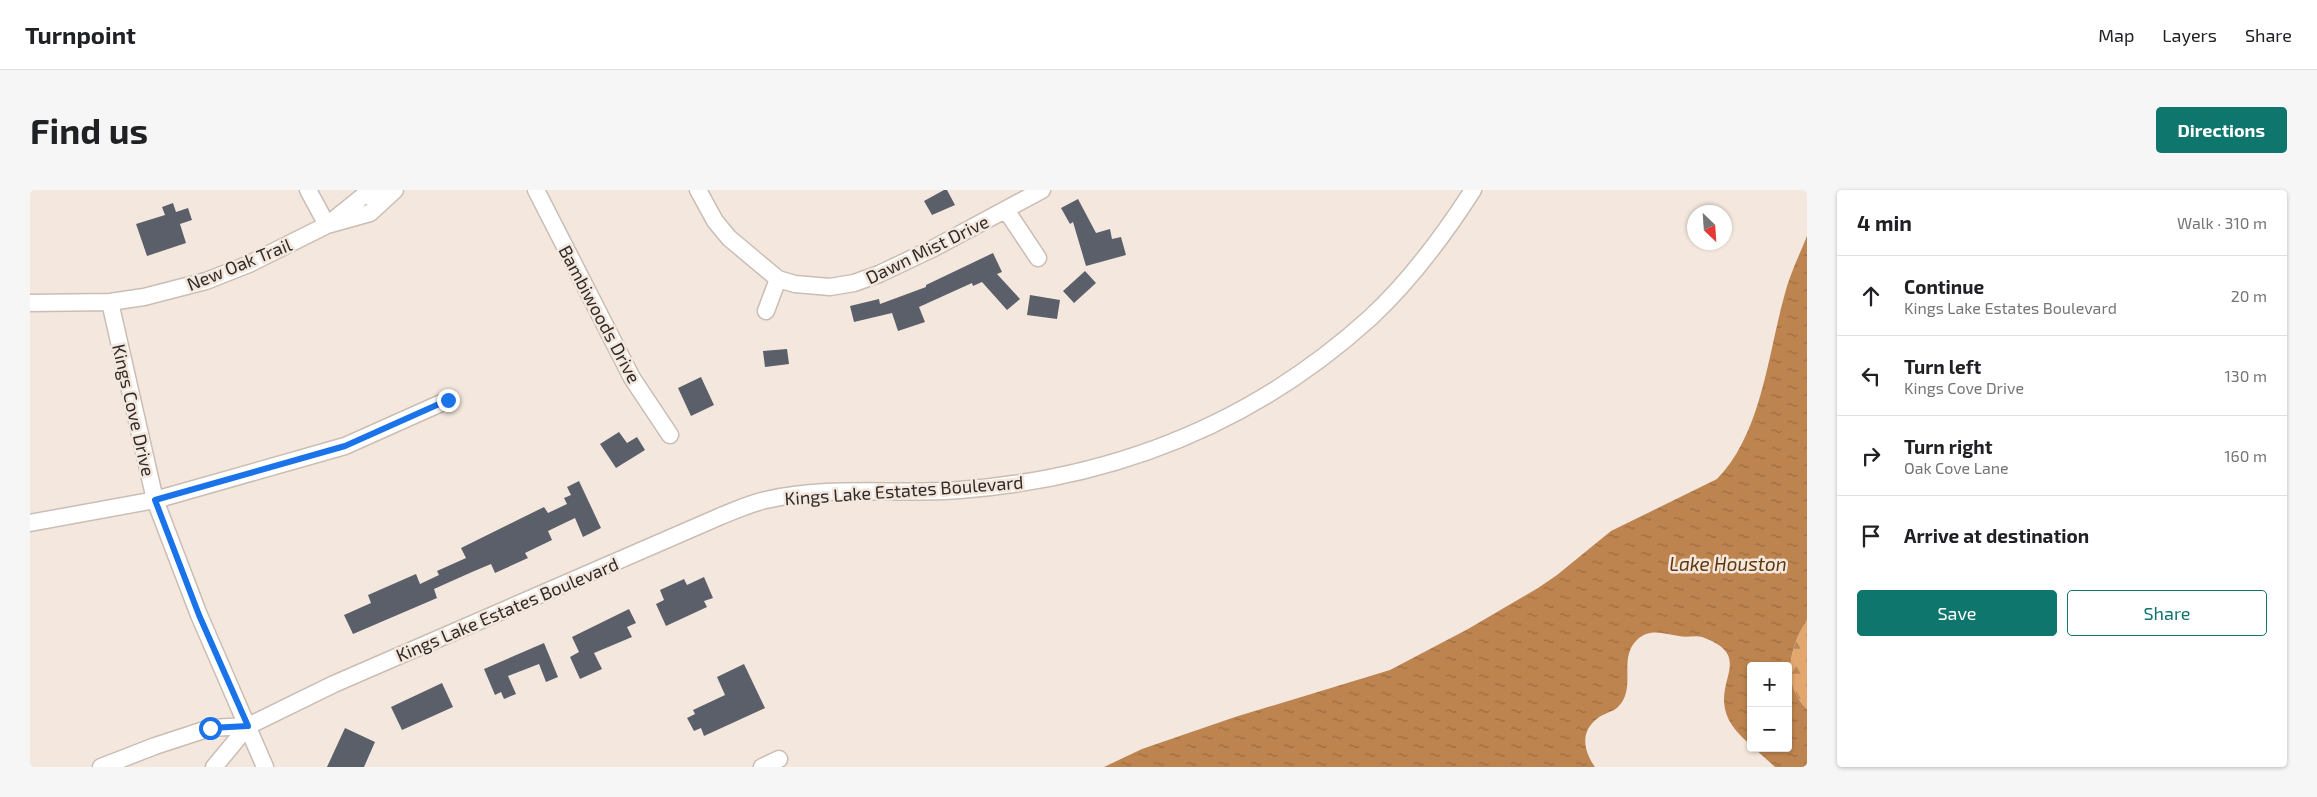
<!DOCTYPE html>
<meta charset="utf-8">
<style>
:root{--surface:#fff;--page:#f6f6f6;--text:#202124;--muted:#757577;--line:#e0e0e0;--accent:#0f766e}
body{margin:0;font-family:"Exo 2",sans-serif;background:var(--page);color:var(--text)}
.controls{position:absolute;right:15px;bottom:15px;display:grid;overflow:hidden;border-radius:5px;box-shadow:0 1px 4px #0004}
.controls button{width:45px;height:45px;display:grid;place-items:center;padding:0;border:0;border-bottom:1px solid var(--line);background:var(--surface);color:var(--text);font:25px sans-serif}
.compass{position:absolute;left:1657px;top:15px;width:45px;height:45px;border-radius:50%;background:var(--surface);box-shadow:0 1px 4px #0004;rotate:155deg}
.stop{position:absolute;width:15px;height:15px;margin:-11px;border:4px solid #1a73e8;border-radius:50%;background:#fff}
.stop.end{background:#1a73e8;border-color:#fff;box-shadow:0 1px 5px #0008}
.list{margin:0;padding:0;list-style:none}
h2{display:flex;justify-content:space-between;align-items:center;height:65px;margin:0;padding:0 20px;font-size:21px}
h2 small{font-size:16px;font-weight:400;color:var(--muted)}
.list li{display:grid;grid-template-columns:32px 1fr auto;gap:15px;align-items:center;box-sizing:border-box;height:80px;padding:0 20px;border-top:1px solid var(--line)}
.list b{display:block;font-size:19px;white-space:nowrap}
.list p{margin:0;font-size:16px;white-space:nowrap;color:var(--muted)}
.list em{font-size:16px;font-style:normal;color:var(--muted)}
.actions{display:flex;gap:10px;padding:15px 20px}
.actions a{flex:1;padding:11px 0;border:1px solid var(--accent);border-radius:5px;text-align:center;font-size:18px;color:var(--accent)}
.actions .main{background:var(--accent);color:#fff}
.icon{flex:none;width:28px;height:28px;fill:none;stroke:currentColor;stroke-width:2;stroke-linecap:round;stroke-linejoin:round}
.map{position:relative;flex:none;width:1777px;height:577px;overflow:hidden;border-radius:5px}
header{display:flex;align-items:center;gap:30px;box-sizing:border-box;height:70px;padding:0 25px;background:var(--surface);border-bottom:1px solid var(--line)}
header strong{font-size:24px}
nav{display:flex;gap:28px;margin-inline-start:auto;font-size:18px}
.intro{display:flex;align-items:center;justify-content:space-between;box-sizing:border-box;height:120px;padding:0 30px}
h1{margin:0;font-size:35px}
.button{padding:12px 22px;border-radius:5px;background:var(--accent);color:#fff;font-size:18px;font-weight:700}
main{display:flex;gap:30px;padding:0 30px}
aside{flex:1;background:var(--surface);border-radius:5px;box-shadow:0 1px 4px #0004}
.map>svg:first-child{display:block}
.forest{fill:url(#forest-firs)}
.water{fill:url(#water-ripples)}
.building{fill:#5b5f6a}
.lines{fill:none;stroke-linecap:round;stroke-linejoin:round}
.minor-casing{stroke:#c9bdb4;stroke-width:19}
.minor{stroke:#fff;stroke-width:16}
.route{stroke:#1a73e8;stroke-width:6}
.labels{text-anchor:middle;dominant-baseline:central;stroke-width:5;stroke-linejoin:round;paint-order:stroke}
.street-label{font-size:18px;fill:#302b28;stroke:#f4e8de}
.water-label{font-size:19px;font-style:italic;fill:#5f370c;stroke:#f4e8de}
</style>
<header>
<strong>Turnpoint</strong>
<nav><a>Map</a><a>Layers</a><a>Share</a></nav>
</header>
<div class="intro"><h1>Find us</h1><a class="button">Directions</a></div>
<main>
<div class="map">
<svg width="1777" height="577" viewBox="0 0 1777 577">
<defs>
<pattern id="forest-firs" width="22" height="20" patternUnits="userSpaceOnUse" patternTransform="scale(1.25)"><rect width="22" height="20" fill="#e2a66f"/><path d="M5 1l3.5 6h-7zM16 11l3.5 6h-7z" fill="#b8875b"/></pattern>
<pattern id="water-ripples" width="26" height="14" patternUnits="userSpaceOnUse" patternTransform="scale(1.25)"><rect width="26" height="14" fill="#be844f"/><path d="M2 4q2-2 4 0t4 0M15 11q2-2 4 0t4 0" fill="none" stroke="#9b6c42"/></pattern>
</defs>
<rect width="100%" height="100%" fill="#f4e8de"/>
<path class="forest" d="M1777,430V519C1751,494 1759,457 1777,430Z"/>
<path class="water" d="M1777,46V430C1759,457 1751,494 1777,519V577H1745L1724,558H1758V476H1721V555C1710,546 1698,534 1695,519C1688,487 1722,465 1672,447C1665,445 1656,448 1649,446C1636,444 1621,438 1609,448C1586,467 1608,497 1588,517C1583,522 1574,523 1568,528C1550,541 1553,560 1565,577H1074L1112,559L1205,527L1360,480L1438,439L1508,398L1527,385L1581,341L1687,289C1731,245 1738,165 1754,107C1759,86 1769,66 1777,46Z"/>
<path class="building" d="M914,0H917L925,15L902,25L894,11Z
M1048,9L1066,43L1080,39L1082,49L1091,47L1096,65L1056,76L1043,32L1040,34L1031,18Z
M143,13L146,22L158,18L162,30L150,34L156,53L117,66L106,34L135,25L132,17Z
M963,63L972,82L967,84L990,109L977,120L952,92L943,96L942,93L889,117L895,132L868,141L862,123L824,132L820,116L849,109L850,114L896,97V95Z
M1055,81L1066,93L1044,113L1033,101Z
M1000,105L1030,110L1027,129L997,125Z
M757,159L759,174L735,177L733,161Z
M671,187L684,215L661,226L648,198Z
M589,242L597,253L607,247L615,260L586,278L570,254Z
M549,291L571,338L553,347L545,328L518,341L522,350L495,363L498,368L465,383L461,374L442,382L404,399L407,408L323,444L314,425L341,413L338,405L386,384L390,394L409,385L407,381L436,368L431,358L514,317L518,323L537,314L534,308L541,305L537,297Z
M674,387L683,408L674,411L677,417L636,436L626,414L634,410L630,400L654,389L657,395Z
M599,419L606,433L597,437L602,447L564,463L572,479L550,489L540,467L549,462L542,447Z
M514,453L528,487L516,492L509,474L478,486L486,504L474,509L471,502L465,505L454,479Z
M714,474L735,518L674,546L671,538L664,541L657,528L665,524L663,520L695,505L687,487Z
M412,493L423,517L372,540L361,517Z
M315,538L345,552L334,577H297Z"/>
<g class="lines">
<defs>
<path id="minor" d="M278,0L297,35
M506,0L602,188L640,245
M668,0L685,31L699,48L748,89L765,94L800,97L824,93L849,84L904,58L1012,0
M976,20L1008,68
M306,28L332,7L358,0
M80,112L125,310L169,425L235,577
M0,113L80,112L114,107L176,91L219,74L297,35L340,23L365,0
M736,121L748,89
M0,333L125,310L315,256L418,210
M71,577L125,556L180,538L218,536L304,494L691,326C706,320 721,313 736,310C799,295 866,305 930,300C1086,288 1223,234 1340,128C1380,91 1414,45 1443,0
M184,577L218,536
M732,577L749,569"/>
</defs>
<use href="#minor" class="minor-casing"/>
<use href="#minor" class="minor"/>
</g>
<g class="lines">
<path class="route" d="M180,538L218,536L169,425L125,310L315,256L418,210"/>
</g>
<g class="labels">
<g class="street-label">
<text transform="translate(897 59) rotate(-26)">Dawn Mist Drive</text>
<text transform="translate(209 74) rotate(-22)">New Oak Trail</text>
<text transform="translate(570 124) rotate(62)">Bambiwoods Drive</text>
<text transform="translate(104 220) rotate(77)">Kings Cove Drive</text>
<text transform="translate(874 300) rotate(-4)">Kings Lake Estates Boulevard</text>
<text transform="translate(477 419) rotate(-23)">Kings Lake Estates Boulevard</text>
</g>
<g class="water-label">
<text x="1698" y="373">Lake Houston</text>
</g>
</g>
</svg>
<div class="controls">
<button>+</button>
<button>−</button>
</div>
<svg class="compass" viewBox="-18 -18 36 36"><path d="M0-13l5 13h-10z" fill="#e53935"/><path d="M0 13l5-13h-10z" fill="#757577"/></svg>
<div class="stop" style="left:180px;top:538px"></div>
<div class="stop end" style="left:418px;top:210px"></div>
</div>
<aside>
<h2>4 min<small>Walk · 310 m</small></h2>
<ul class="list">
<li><svg class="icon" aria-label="ahead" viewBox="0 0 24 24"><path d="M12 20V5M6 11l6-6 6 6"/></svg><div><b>Continue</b><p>Kings Lake Estates Boulevard</p></div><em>20 m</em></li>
<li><svg class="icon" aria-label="left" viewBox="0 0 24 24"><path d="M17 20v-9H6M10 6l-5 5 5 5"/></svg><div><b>Turn left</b><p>Kings Cove Drive</p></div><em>130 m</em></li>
<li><svg class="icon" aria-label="right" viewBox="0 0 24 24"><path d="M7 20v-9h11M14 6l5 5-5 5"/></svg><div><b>Turn right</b><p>Oak Cove Lane</p></div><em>160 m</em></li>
<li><svg class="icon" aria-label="arrive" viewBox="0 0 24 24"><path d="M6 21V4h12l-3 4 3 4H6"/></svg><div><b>Arrive at destination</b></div></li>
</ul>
<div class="actions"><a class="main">Save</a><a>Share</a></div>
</aside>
</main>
